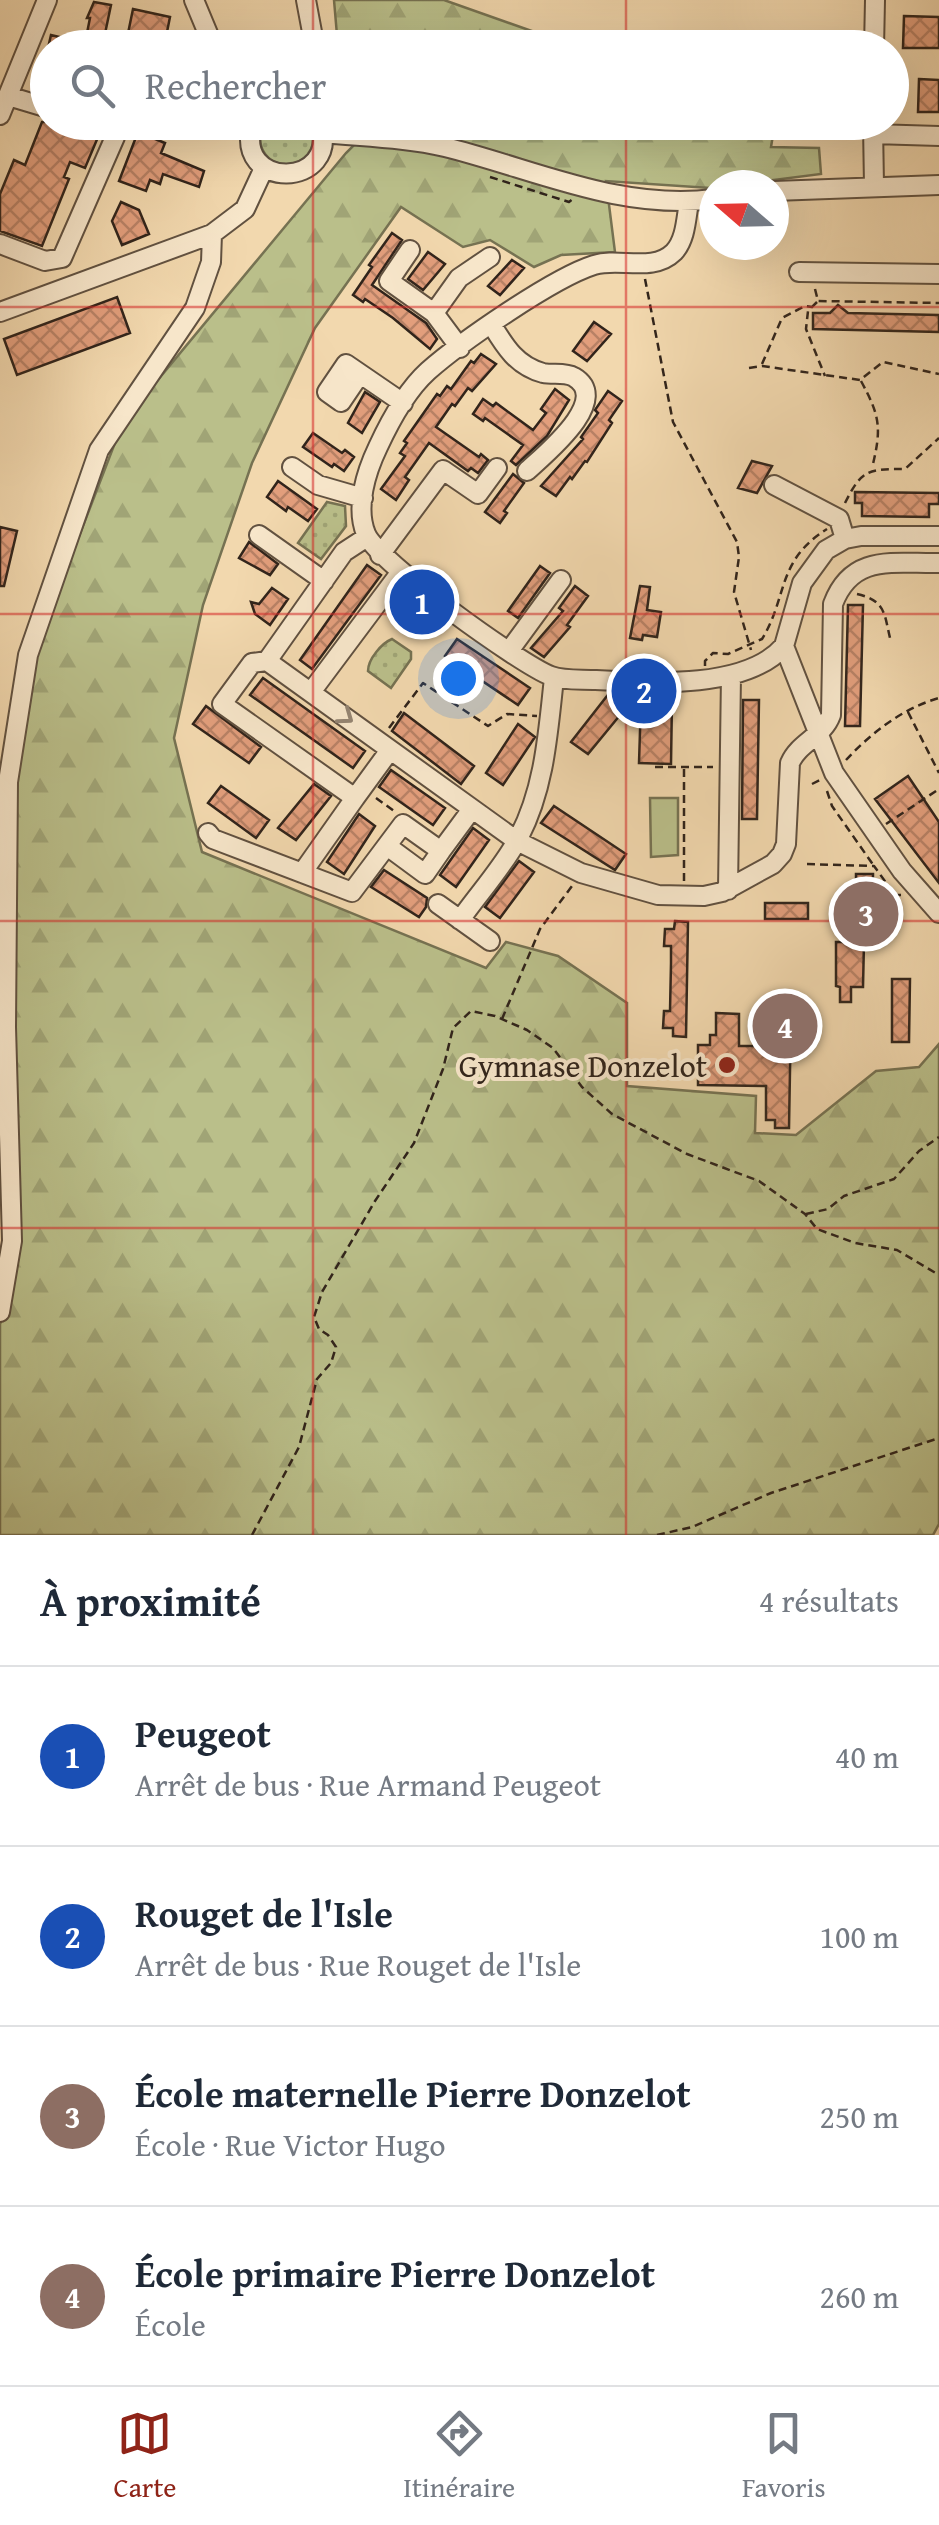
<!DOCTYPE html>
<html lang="fr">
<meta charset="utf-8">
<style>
:root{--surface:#fff;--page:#f6f6f7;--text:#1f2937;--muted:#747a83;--line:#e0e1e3;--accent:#8f2418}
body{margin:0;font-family:"Gentium Book Plus",serif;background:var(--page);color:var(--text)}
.compass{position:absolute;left:699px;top:170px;width:90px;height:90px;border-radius:50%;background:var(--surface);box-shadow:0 10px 40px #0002;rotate:290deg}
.you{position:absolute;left:458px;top:678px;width:35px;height:35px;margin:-25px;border:8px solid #fff;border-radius:50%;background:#1a73e8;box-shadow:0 0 0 15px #1a73e833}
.badge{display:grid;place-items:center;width:65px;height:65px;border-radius:50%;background:var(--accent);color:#fff;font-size:32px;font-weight:700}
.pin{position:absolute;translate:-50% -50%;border:5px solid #fff;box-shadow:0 2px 10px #0006}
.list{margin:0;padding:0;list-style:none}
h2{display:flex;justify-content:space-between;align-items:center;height:130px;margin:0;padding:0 40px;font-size:42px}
h2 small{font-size:32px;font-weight:400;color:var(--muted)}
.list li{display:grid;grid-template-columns:65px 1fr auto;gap:30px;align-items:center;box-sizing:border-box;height:180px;padding:0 40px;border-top:2px solid var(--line)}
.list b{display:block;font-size:38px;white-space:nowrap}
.list p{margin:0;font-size:32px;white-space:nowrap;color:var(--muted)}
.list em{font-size:32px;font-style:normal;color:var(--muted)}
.icon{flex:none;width:55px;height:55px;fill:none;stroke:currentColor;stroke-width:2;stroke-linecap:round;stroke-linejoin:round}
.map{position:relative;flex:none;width:939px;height:1535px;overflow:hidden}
.search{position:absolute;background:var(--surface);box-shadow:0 10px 40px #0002;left:30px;right:30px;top:30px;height:110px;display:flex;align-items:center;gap:25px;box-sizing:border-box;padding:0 35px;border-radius:55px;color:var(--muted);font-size:38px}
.sheet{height:850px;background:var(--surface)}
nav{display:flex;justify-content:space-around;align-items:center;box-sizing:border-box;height:140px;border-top:2px solid var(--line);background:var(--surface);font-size:28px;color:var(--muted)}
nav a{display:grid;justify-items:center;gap:5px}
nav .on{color:var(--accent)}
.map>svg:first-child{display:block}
.green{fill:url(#green-dots);stroke:#767252;stroke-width:2.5}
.forest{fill:url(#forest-firs);stroke:#767252;stroke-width:2.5}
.pitch{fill:#babf8a;stroke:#767252;stroke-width:2.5}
.building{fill:url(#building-cross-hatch);stroke:#31241b;stroke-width:2.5}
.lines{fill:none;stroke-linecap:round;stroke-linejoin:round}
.minor-casing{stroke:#615140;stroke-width:22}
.path{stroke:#31241b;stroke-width:2.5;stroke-dasharray:8 5;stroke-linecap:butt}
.minor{stroke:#f7e6ca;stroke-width:18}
.oneway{stroke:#948572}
.grid{fill:none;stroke:#d62828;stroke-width:2.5;stroke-opacity:0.55}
.poi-dot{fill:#8f2418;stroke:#f7e6ca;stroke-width:4}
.labels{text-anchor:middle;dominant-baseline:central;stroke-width:8;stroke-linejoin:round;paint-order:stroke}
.poi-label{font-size:32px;fill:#31241b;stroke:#f7e6ca;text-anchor:end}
</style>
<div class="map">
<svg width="939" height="1535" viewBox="0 0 939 1535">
<defs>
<pattern id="green-dots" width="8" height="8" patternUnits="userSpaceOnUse" patternTransform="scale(2.5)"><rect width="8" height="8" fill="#babf8a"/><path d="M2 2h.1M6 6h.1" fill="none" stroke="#a0a476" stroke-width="1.8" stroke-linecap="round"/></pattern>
<pattern id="forest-firs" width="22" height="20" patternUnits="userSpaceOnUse" patternTransform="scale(2.5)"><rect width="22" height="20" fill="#babf8a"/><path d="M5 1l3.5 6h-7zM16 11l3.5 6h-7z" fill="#a0a476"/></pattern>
<pattern id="building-cross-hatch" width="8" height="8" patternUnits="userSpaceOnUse" patternTransform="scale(2.5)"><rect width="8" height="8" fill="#e29e7c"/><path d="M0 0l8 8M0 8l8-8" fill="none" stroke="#b88165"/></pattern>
</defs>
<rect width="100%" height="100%" fill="#f2d8ae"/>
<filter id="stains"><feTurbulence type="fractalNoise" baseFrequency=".002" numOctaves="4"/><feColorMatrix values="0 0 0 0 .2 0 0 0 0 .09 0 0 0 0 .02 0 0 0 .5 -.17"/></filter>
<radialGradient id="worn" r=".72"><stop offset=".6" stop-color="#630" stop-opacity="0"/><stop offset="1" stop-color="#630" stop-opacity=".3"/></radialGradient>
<path class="green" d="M264,123H310C318,143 311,159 290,165C265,165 254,145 264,123Z
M327,502L345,506L346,526L321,559L298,543Z
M392,639L411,652V659L391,688L368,671C368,659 382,643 392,639Z"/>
<path class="forest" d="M334,0H444L577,47H338Z
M376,123H775L771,147L819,148L821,174L710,188L606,181L615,252L561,255L534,267L490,240L463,247L401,207L315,328L252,463L203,605L174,738L202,852L486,968L506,942L558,956L627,1003V1086L756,1096L755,1133L796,1135L876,1071L919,1067L939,1044V1524L933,1535H0V1324L8,1307L14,788L33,656L123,422L346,153Z"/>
<path class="pitch" d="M650,798H678V855L651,857Z"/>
<path class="building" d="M94,2L111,5L102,48H48L51,35L85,43L90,18H87Z
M133,9L170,17L164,47L145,43L144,48H125Z
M904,16L939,17V48H903Z
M919,79L939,80V112H918Z
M42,122H74L98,137L85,168L70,162L64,177L69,179L42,246L0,231V194L14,160L25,165Z
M138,132L165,143L161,153L204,171L199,187L163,174L160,184L150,180L146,191L119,181Z
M121,202L139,210L149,234L122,245L112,221Z
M392,233L402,240L372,285L426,323L437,339L430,349L393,318L365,299L363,302L353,295L372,267L369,265Z
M428,252L445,264L423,290L408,279Z
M512,260L524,268L500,295L488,286Z
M117,297L130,333L17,375L4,339Z
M838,305L848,313L939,315V332L813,329V313H830Z
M594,322L611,334L587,361L573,351Z
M481,354L496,364L472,391L468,388L455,406L452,404L436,427L479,457L481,454L488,460L478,473L471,468L468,471L429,443L405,477L409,480L396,500L381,489L405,456L400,453L407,443L404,441L437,394L440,396L447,386L451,389L471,361L474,363Z
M555,389L569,400L547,436L516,465L511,461L523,445L485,418L483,421L473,414L483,399L493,406L496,403L533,430L546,413L541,409Z
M608,391L622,401L609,420L612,423L587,462L585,461L572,479L570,477L556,496L541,486L583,439L581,437L598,413L595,410Z
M365,392L380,402L362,433L348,423Z
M313,433L342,453L345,450L354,457L344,471L334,464L332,467L303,447Z
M752,461L772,466L757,493L738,488Z
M513,474L524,483L504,511L507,513L500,523L485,512Z
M278,481L317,509L308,521L288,507L286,511L267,497Z
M855,492L939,493V504H929V517L862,516V503H855Z
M0,527L17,531L4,586H0Z
M249,542L278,564L270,575L239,558Z
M367,565L381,575L312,669L300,660Z
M540,566L550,573L518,618L508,611Z
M575,586L588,596L567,625L570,627L544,657L531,648L563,611L559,608Z
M640,586L650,587L647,610L661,612L657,637L643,635L642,640L630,638Z
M272,588L288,599L270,625L255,614L251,602L259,604Z
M848,605H863L860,726H845Z
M457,639L530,688L518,705L445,656Z
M263,678L365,751L353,768L250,695Z
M607,696L625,709L588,754L571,742Z
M641,700H672L671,764L639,763Z
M743,700H759L757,819H742Z
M206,706L261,747L249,763L193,724Z
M404,713L474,766L461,784L392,731Z
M518,724L535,737L503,785L486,773Z
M391,770L445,808L433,825L379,787Z
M908,776L939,822V883L875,799Z
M314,784L331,796L296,840L278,828Z
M221,786L269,820L256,838L208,803Z
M554,806L626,854L615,870L541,823Z
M359,814L375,826L344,874L327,862Z
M473,828L489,840L456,887L440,875Z
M519,861L534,872L500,918L485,907Z
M384,870L427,898L426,907L419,917L371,887Z
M856,874H873L872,942H856Z
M765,903H808V919H765Z
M675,921L688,922L686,1037L673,1036V1028H663L664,1011H670L671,963V946H664L665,929H674Z
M836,942H864L863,987H851V1002H840V987L836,986Z
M892,979H910L909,1042H892Z
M716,1013L739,1014V1046H767V1021H777V1013H791L789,1128H775V1120H766V1086L698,1085V1045H710V1035H716Z"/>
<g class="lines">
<defs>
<path id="minor" d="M194,0L214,48
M306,0L315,48
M874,48L875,0
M8,96L48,108
M0,115L47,0
M253,122C231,192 342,189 320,123
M873,126L874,185
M323,133C363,137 406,138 445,147C534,169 620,211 714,199
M873,134L939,136
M774,191L939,185
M689,202C686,218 686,239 674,252C653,273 619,257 594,265C553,278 461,342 428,371C407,390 390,421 378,447C366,472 355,507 366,534C378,562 520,664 551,676C564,681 582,679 596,680C649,683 746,690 784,646
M0,244L45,261L62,258L115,137L105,126L93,122
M410,250L389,281L434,313L460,348
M799,272L939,274
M0,312L212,234L245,209L264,168
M434,313L459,278L490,257
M492,325C505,347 517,366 543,373C553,375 565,372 574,377C613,400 544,455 527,471
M360,374L341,402L327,392L346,364L403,403
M292,467L318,485L363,498
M774,485L839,519L845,539
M259,535L324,581
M939,536H861L845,539L826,550L802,583L784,646L834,773L902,871L939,913
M380,555L443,470L478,494L497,468
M509,651L561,580
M267,661L344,552L367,537
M311,692L400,573
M390,750L355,798L222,704L252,663L267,661L517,841L581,873L658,895L704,896L722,892L773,864L782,854L786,844L790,763C799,742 823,737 831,715L833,604C852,553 894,564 939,563
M208,833L213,839L352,892L403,824L441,851L472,809
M387,846L425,874L441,851
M302,873L355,798
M728,890L731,675
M438,904L490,941
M460,920C479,893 504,866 519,837C545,787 548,732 554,678
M0,1312L12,1241L6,1027L8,782L28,655L99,450L195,308L211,262L212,234"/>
</defs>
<use href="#minor" class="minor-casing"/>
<path class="path" d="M490,177L569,202L573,199
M645,279L673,422L737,542L739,557L734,592L751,650
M815,289L818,301L939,303
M817,302L808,311L806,329L825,376
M762,364L782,318L805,306L812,307
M749,368L762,366L860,380L883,362L939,374
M861,381C880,416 882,428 872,468
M845,503C862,469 868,469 905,469L939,438
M857,594C887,601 884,615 891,642
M705,666V661L713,653L728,654L762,639C788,597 776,561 827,529
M908,712L939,773
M389,728L423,683L488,726L507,714L537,716
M846,760C871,733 903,708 939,698
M655,767H713
M812,784L820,780
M827,791L832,806L874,866
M376,798L394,811
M886,824L939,789
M807,864L874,866L895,895H901
M684,881V768
M502,1019L540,929L572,886
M806,1214L828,1209L844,1196L894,1179L919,1151L939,1137
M252,1535L299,1447L317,1379L331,1363L336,1347L328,1335L319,1329L314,1317L322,1292L375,1201L414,1143L443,1069L453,1028L471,1011L495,1016L527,1030L553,1048L582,1087L612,1114L687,1154L759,1181L805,1214L817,1229L855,1243L897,1250L939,1275
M657,1535L692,1527L771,1493L939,1438"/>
<use href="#minor" class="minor"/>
</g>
<defs><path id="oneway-chevron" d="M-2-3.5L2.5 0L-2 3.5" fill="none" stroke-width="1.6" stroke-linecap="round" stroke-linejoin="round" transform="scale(2.5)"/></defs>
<use class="oneway" href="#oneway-chevron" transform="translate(346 717) rotate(36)"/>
<path class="grid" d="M313,0V48M626,0V48M313,122V1535M626,122V1535M0,307H939M0,614H939M0,921H939M0,1228H939"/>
<circle class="poi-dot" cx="727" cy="1065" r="10"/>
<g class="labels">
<g class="poi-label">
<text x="707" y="1065">Gymnase Donzelot</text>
</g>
</g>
<rect width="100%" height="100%" filter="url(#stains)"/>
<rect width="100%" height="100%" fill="url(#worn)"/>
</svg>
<svg class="compass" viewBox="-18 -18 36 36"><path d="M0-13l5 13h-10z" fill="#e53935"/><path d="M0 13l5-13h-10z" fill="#747a83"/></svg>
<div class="you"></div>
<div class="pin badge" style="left:422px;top:602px;background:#1a4fb4">1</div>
<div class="pin badge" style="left:644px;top:691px;background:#1a4fb4">2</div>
<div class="pin badge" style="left:866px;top:914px;background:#8d6e63">3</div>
<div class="pin badge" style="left:785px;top:1026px;background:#8d6e63">4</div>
<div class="search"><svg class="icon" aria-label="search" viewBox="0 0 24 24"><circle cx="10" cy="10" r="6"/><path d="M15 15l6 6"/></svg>Rechercher</div>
</div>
<section class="sheet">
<h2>À proximité<small>4 résultats</small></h2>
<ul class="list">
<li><span class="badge" style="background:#1a4fb4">1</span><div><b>Peugeot</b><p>Arrêt de bus · Rue Armand Peugeot</p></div><em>40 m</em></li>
<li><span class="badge" style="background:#1a4fb4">2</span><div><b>Rouget de l'Isle</b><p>Arrêt de bus · Rue Rouget de l'Isle</p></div><em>100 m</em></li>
<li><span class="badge" style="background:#8d6e63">3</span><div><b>École maternelle Pierre Donzelot</b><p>École · Rue Victor Hugo</p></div><em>250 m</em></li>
<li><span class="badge" style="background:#8d6e63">4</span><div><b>École primaire Pierre Donzelot</b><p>École</p></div><em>260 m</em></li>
</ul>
</section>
<nav>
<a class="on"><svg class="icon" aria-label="map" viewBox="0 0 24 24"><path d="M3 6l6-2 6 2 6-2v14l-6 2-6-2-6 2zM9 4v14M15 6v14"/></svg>Carte</a>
<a><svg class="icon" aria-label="directions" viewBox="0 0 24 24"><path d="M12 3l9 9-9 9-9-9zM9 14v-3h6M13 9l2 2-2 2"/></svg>Itinéraire</a>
<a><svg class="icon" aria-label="saved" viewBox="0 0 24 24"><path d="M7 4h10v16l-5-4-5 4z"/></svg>Favoris</a>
</nav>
